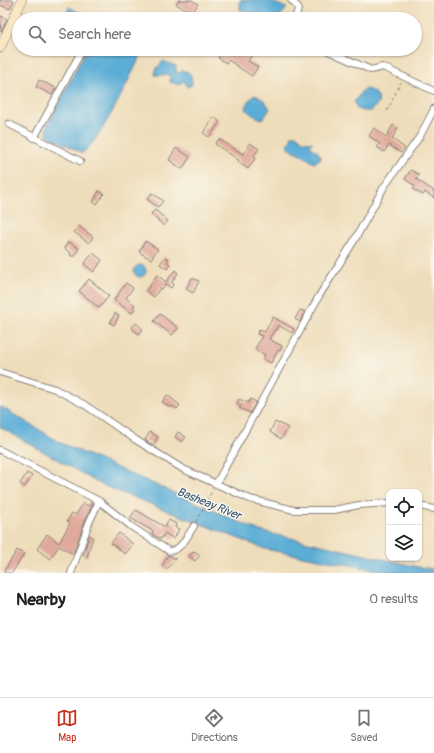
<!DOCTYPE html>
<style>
:root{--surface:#fff;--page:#f6f6f6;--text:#202124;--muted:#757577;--line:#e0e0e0;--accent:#c8321e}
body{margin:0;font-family:Pangolin,sans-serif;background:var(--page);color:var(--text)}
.controls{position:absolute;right:12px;bottom:12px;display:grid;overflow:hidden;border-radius:8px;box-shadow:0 1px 3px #0004}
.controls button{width:36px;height:36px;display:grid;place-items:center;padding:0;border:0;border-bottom:1px solid var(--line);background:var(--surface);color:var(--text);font:20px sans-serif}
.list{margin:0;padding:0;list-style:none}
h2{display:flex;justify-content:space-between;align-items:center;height:52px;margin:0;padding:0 16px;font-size:17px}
h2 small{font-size:13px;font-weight:400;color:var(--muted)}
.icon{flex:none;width:22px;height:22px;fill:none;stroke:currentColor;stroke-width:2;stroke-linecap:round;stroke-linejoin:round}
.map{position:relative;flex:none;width:434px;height:573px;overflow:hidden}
.search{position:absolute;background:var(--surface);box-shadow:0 1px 3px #0004;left:12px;right:12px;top:12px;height:44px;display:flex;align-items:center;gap:10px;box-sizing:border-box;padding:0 14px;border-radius:22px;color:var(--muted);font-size:15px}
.sheet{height:124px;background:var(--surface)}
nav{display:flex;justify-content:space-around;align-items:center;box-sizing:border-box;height:56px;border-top:1px solid var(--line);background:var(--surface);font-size:11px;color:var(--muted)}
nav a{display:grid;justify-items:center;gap:2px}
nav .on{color:var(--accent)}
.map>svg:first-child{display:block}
.water{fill:#5cadd6;stroke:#3f6888}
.building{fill:#e0a99c}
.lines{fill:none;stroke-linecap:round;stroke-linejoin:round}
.street-casing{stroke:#88807a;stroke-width:8}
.secondary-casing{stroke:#88807a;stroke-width:10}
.path{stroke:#88807a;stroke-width:1;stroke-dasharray:3 3;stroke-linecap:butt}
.street{stroke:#fff;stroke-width:6}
.secondary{stroke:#f9e7c3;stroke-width:9}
.labels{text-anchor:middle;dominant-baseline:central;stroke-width:3;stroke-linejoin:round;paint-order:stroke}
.water-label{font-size:12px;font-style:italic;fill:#395a79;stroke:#fbf7ec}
</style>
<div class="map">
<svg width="434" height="573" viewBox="0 0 434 573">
<rect width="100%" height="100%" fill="#fbf7ec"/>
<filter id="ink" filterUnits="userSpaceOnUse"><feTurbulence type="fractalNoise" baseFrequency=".025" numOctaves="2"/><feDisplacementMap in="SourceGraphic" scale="8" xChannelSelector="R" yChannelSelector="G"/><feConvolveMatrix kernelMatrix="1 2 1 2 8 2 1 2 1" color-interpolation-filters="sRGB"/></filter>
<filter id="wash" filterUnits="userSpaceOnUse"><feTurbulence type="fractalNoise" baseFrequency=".012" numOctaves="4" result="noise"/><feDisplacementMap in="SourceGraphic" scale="16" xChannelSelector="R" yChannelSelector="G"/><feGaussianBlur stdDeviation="0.9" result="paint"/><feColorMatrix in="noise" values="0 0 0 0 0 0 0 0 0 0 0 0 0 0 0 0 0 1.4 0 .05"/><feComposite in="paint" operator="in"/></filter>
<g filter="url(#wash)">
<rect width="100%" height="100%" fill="#eeddba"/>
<path class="water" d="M240,0H267L287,8L278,19H260L251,12L240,10Z
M69,7L92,19H64Z
M92,49H143L142,53C132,73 99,144 82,153L51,137L47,134L46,130L47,126L84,54Z
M163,61L176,66V72L181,73L182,70L188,72L191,75L192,85L187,87L185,82L183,81L179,85L170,82V76C165,73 161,76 155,75V73L157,68Z
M366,89C374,91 380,95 378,104L370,111H363L357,109L354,102L362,91Z
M256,95L265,101L270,109L263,119C257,118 250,114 246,109L248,101L253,96Z
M292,135H296L303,141L312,142L310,146L318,152L321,158L314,163L299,153L289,148L287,143L290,142Z
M134 271a6 6 0 1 1 12 0a6 6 0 1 1-12 0Z
M0,406L61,443L260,531L418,567L434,569V573H393L265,549L102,485L0,427Z"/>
<g id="blocks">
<path class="building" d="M0,0H14L10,9L0,5Z
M179,0H192L198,4L192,13L176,4Z
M1,16L7,19L1,32L0,19Z
M238,49H250L254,52L248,61L258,67L252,76L228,60L226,63L218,58L224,50L233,55Z
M39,80L56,88L52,95L36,87Z
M214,117L220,122L209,137L203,133Z
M393,125L398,128L392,139L405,148L401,153L389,145L384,152L377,147L380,144L369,136L374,128L386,137Z
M219,139L243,154L250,143L259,149L254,155L256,157L248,169L238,162L239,160L215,144Z
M176,148L190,157L182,169L169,160Z
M411,170L419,175L416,179L434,191V198L425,192L423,195L413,189L415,186L405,179Z
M99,191L104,194L97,204L93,202Z
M152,193L163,201L158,207L147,199Z
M155,210L168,221L164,226L151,214Z
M79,226L93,237L89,243L74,232Z
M145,241L158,249L151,259L139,252Z
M68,242L79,248L74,257L70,255L71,253L64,248Z
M93,253L102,260L94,272L84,264Z
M165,257L169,259L167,262L170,264L167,269L160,264Z
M175,270L178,273L172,282L174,284L171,288L166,284L162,289L160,288L154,297L146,291L157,275L166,282Z
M192,278L199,281L193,293L186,289Z
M89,279L109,296L99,308L79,291Z
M126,283L133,288L126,298L135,305L133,308L135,309L132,313L114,300Z
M300,310L305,312L300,322L295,319Z
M115,313L119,316L114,325L110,323Z
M160,314L178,328L172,335L154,321Z
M273,317L294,329L292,333L278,325L276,330L275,329L269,339L282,346L280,351L278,350L271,363L263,359L265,355L255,349L262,336L257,334L259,330L265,332Z
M136,323L143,329L139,334L131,328Z
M167,395L180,405L177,409L172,406L171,408L162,402Z
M239,399L248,403L251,399L256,402L250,413L239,408L241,406L237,404Z
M275,422L279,424V423L288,428L281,439L270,432Z
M150,432L158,437L153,445L145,440Z
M178,432L186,437L182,442L175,437Z
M27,473L32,476L25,487L20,484Z
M91,502L93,503L85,521L73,554L59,546L50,559L37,549L47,534L59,543L70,523L67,521L72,513L76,515L83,503L88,506Z
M136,510L165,527L169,520L176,524L175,527L179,529L174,539L165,533L161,539L152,534L153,531L130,518Z
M119,533L133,544L125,554L111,543Z
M89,535L93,537L87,557L83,556Z
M17,550L24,554L12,573H3Z
M194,551L200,555L195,561L189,556Z
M168,555L176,559L167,569L162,566Z"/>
</g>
</g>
<g filter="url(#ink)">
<use href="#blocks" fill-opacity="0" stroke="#88807a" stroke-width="1"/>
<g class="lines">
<defs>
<path id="street" d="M291,0L298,7L297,13L294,19
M324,49L371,70L383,67L434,91
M9,124L80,161
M34,138L81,52L88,51L90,49
M0,372L55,389L85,405L136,440L183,469L250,499L294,510H334L359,505L389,503
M0,450L99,501
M216,484L319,296L354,241L384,187L420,136L434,109
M419,506L434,509
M71,573L89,523L99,501L132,527L169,551C181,551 188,535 194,526"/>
<path id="secondary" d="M0,48L22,0"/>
</defs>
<use href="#street" class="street-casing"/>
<use href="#secondary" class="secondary-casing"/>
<path class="path" d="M387,111L401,82
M196,522L213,489"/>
<use href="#street" class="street"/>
<use href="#secondary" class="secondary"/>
</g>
</g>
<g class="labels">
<g class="water-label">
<text transform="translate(209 504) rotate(22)">Basheay River</text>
</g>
</g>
</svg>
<div class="controls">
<button><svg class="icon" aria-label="locate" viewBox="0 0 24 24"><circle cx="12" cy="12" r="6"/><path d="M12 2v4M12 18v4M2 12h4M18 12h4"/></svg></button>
<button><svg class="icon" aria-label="layers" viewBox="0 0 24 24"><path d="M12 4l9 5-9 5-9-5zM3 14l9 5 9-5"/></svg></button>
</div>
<div class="search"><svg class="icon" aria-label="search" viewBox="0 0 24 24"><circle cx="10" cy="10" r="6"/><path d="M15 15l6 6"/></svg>Search here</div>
</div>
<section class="sheet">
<h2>Nearby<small>0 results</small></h2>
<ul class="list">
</ul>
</section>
<nav>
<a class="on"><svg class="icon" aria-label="map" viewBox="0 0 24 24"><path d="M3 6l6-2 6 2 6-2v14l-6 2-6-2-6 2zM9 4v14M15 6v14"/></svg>Map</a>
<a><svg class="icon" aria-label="directions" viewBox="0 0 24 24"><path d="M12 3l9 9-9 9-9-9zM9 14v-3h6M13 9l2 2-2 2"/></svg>Directions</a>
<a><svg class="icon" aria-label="saved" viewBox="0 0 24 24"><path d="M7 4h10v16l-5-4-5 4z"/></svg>Saved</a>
</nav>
